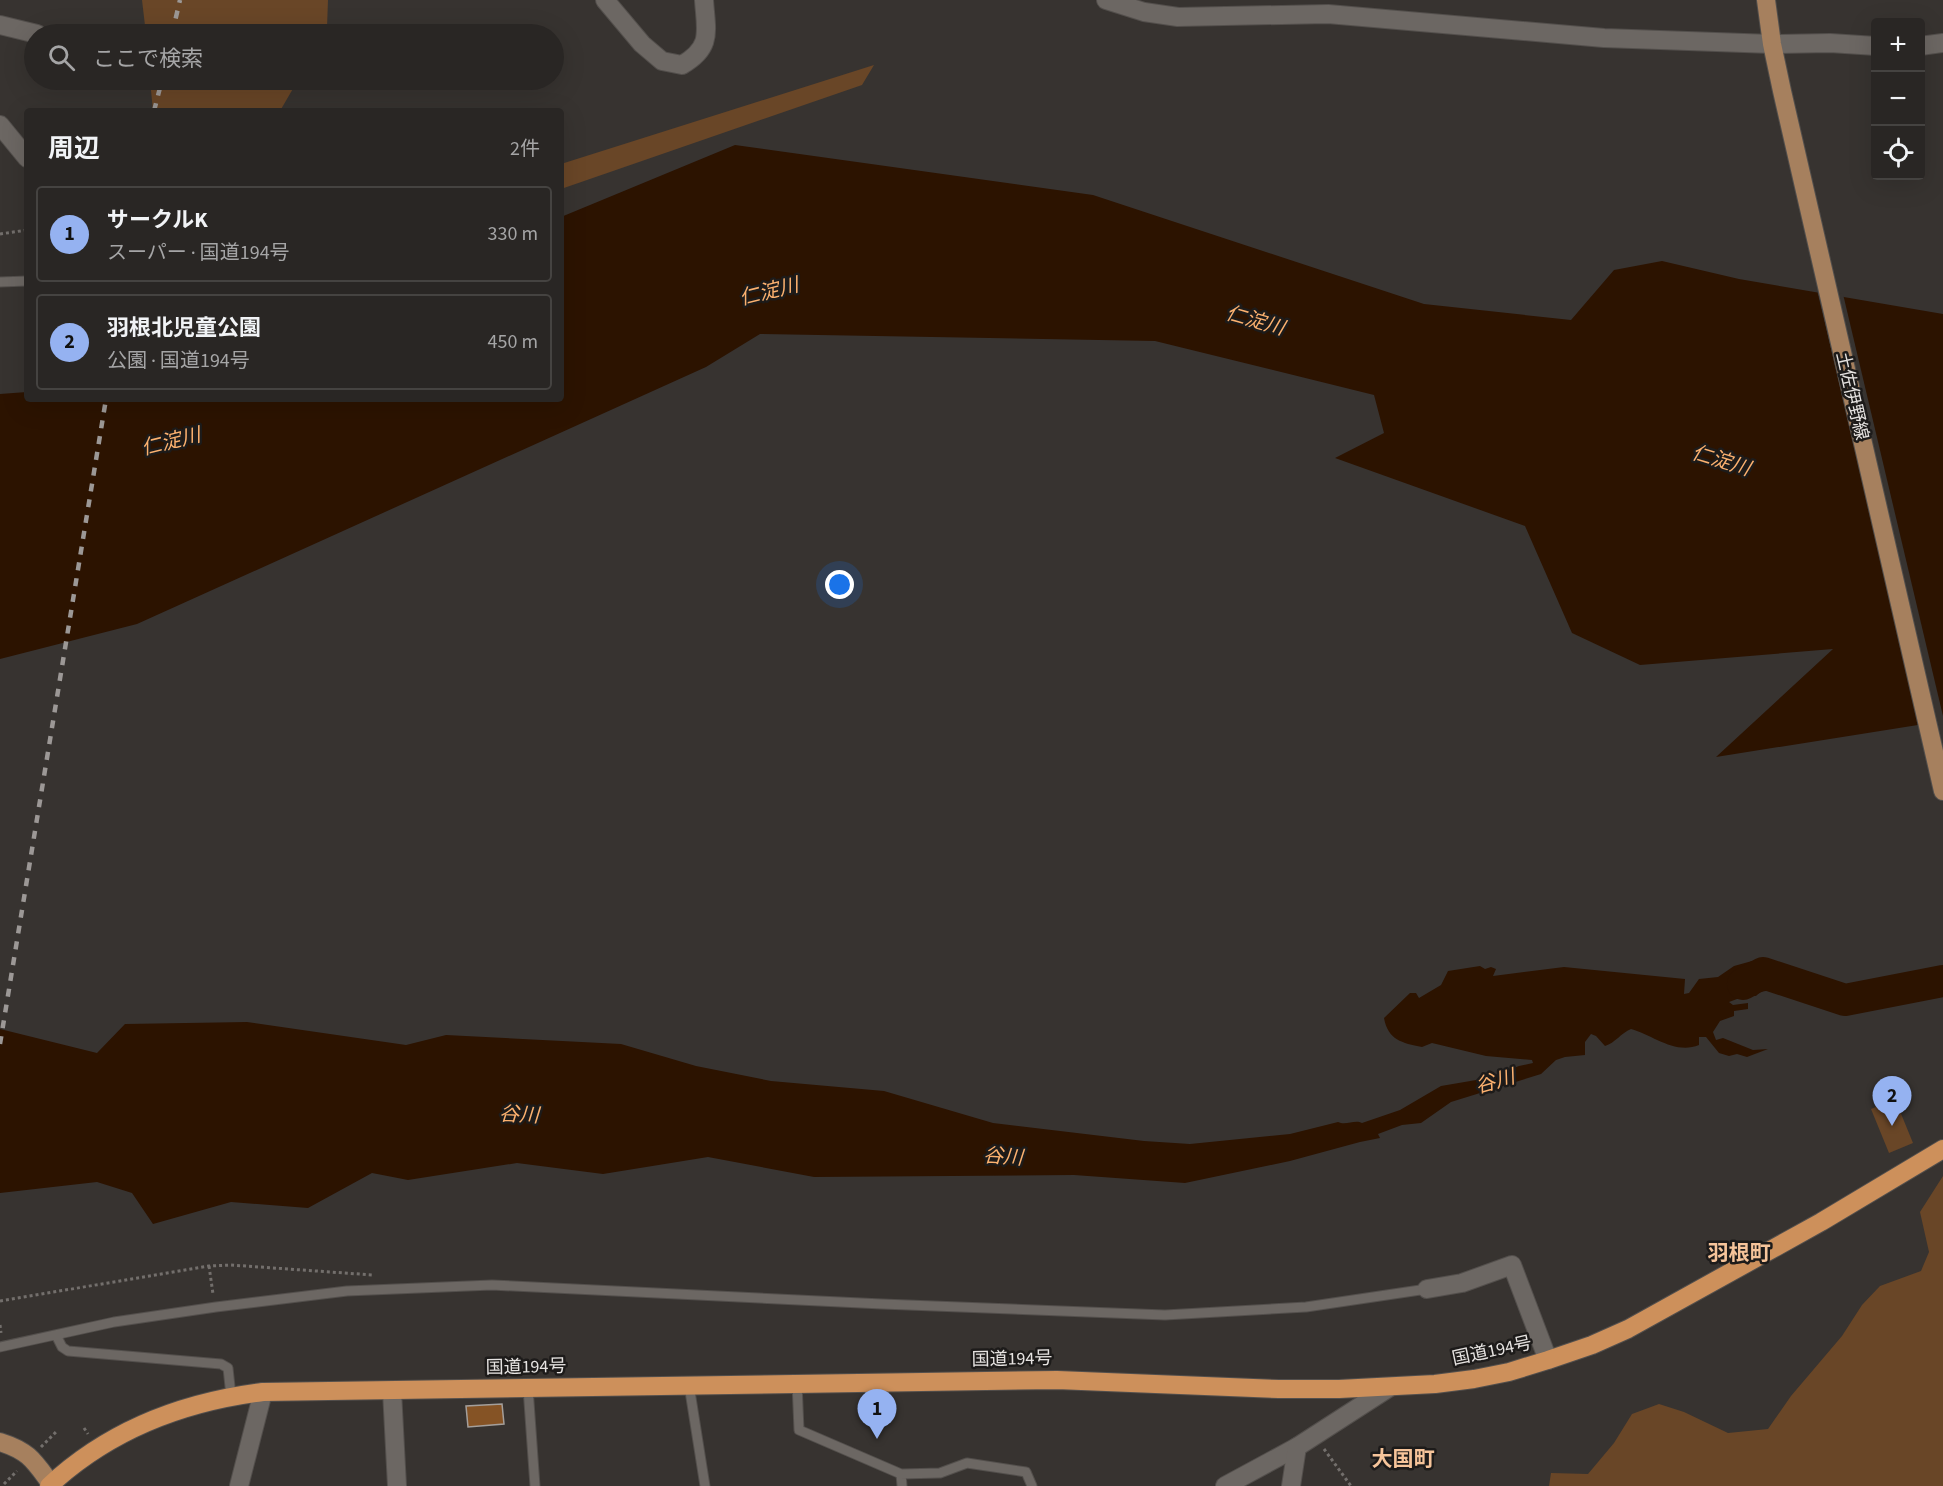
<!DOCTYPE html>
<html lang="ja">
<meta charset="utf-8">
<style>
:root{--surface:#292624;--page:#312e2c;--text:#f1f3f6;--muted:#a5a5a6;--line:#454341;--accent:#95b2f1}
body{margin:0;font-family:"Source Sans 3","Noto Sans JP",sans-serif;background:var(--page);color:var(--text)}
.controls{position:absolute;right:18px;top:18px;display:grid;overflow:hidden;border-radius:6px;box-shadow:0 6px 24px #0002}
.controls button{width:54px;height:54px;display:grid;place-items:center;padding:0;border:0;border-bottom:2px solid var(--line);background:var(--surface);color:var(--text);font:30px sans-serif}
.you{position:absolute;left:840px;top:585px;width:21px;height:21px;margin:-15px;border:4px solid #fff;border-radius:50%;background:#1a73e8;box-shadow:0 0 0 9px #1a73e833}
.badge{display:grid;place-items:center;width:39px;height:39px;border-radius:50%;background:var(--accent);color:#111;font-size:20px;font-weight:700}
.pin{position:absolute;translate:-50% -50px;filter:drop-shadow(0 2px 3px #0008)}
.pin::after{content:'';position:absolute;top:32px;width:21px;height:18px;background:inherit;clip-path:polygon(0 0,100% 0,50% 100%)}
.list{margin:0;padding:0;list-style:none}
h2{display:flex;justify-content:space-between;align-items:center;height:78px;margin:0;padding:0 24px;font-size:26px}
h2 small{font-size:20px;font-weight:400;color:var(--muted)}
.list li{display:grid;grid-template-columns:39px 1fr auto;gap:18px;align-items:center;box-sizing:border-box;height:96px;margin:0 12px 12px;padding:0 12px;border:2px solid var(--line);border-radius:6px}
.list b{display:block;font-size:22px;white-space:nowrap}
.list p{margin:0;font-size:20px;white-space:nowrap;color:var(--muted)}
.list em{font-size:20px;font-style:normal;color:var(--muted)}
.icon{flex:none;width:33px;height:33px;fill:none;stroke:currentColor;stroke-width:2;stroke-linecap:round;stroke-linejoin:round}
.map{position:relative;flex:none;width:1943px;height:1486px;overflow:hidden}
.search{position:absolute;background:var(--surface);box-shadow:0 6px 24px #0002;left:24px;top:24px;width:540px;height:66px;display:flex;align-items:center;gap:15px;box-sizing:border-box;padding:0 21px;border-radius:33px;color:var(--muted);font-size:22px}
.panel{position:absolute;background:var(--surface);box-shadow:0 6px 24px #0002;left:24px;top:108px;width:540px;height:294px;border-radius:6px}
.map>svg:first-child{display:block}
.green{fill:#694627}
.water{fill:#2c1300}
.pier{fill:#373330}
.lines{fill:none;stroke-linecap:round;stroke-linejoin:round}
.river{stroke:#2c1300;stroke-width:32}
.building{fill:#855325;stroke:#a49f9b;stroke-width:1.5}
.lane-casing{stroke:#534f4c;stroke-width:11}
.street-casing{stroke:#534f4c;stroke-width:20}
.secondary-casing{stroke:#534f4c;stroke-width:20}
.primary-casing{stroke:#534f4c;stroke-width:20}
.highway-casing{stroke:#534f4c;stroke-width:20}
.path{stroke:#736f6c;stroke-width:3;stroke-dasharray:3 3;stroke-linecap:butt}
.lane{stroke:#6c6763;stroke-width:9}
.street{stroke:#6c6763;stroke-width:18}
.secondary{stroke:#6c6763;stroke-width:18}
.primary{stroke:#a6805e;stroke-width:18}
.highway{stroke:#cd905b;stroke-width:18}
.rail{stroke:#9c9896;stroke-width:4.5;stroke-dasharray:8 8;stroke-linecap:butt}
.labels{text-anchor:middle;dominant-baseline:central;stroke-width:5;stroke-linejoin:round;paint-order:stroke}
.street-label{font-size:18px;fill:#e6e3e1;stroke:#1d1b1a}
.water-label{font-size:20px;font-style:italic;fill:#fcb16f;stroke:#1d1b1a}
.quarter-label{font-size:21px;font-weight:bold;fill:#f6c49a;stroke:#1d1b1a}
</style>
<div class="map">
<svg width="1943" height="1486" viewBox="0 0 1943 1486">
<rect width="100%" height="100%" fill="#373330"/>
<path class="green" d="M142,0H328L327,28L323,34H146Z
M874,65L862,85L561,189V164Z
M150,80H298L280,111H153Z
M1895,1099L1913,1143L1889,1153L1871,1109Z
M1943,1176V1486H1549L1551,1473L1588,1474L1614,1443L1632,1414L1659,1404L1684,1412L1728,1433L1768,1429L1791,1396L1842,1336L1862,1305L1880,1286L1921,1271L1929,1252L1920,1212Z"/>
<path class="water" d="M735,145L1093,195L1424,304L1571,320L1614,270L1662,261L1739,279L1943,314V721L1716,757L1833,649L1640,665L1572,633L1525,526L1335,458L1384,433L1374,395L1155,341L760,334L706,367L137,624L0,659V394L27,392V399H561V217Z
M1752,961L1759,964L1786,966L1777,989L1760,992L1756,996L1751,995L1747,999H1737L1729,1002L1733,1005L1748,1003V1009L1734,1011V1016L1720,1021L1713,1032L1716,1040L1723,1038L1753,1050L1768,1049L1747,1057L1737,1054L1729,1056L1719,1053L1706,1037H1699V1045C1675,1055 1653,1035 1631,1029C1621,1033 1615,1043 1605,1046L1596,1036L1591,1034L1585,1042V1055L1565,1057L1556,1060L1541,1074L1451,1102L1421,1123L1402,1125L1378,1134L1380,1138L1360,1142L1290,1161L1185,1183L1074,1175L814,1177L708,1157L603,1174L517,1163L408,1180L372,1173L308,1208L231,1202L153,1224L132,1193L97,1182L0,1193V1029L97,1053L125,1024L247,1022L406,1045L446,1035L621,1044L696,1066L771,1081L884,1091L993,1123L1144,1141L1190,1144L1290,1134L1338,1122C1346,1126 1355,1119 1362,1123L1400,1110L1441,1086L1488,1078L1519,1066L1533,1063L1532,1060L1486,1056L1432,1043L1422,1047C1402,1043 1388,1040 1384,1018L1410,993H1416L1419,998L1441,985L1448,971L1480,966L1485,969L1491,967L1496,969L1493,976L1564,967L1685,979L1684,994L1689,993L1699,979L1718,977L1734,966Z"/>
<path class="pier" d="M1817,290L1843,294L1943,716V724L1921,727Z"/>
<g class="lines">
<path class="river" d="M1743,984L1763,973L1845,1000L1943,981"/>
</g>
<path class="building" d="M502,1404L504,1424L468,1427L466,1406Z"/>
<g class="lines">
<defs>
<path id="lane" d="M0,282L27,281
M56,1335L62,1347L68,1351L221,1364L228,1368L231,1396
M0,1347L114,1322L216,1307L347,1291L492,1285L882,1304L1165,1315L1306,1307L1427,1289
M797,1383L799,1430L901,1474L902,1486
M689,1385L705,1486
M528,1388L535,1486
M901,1474L940,1473L967,1463L1026,1472L1032,1486"/>
<path id="street" d="M605,0L642,44L662,61L682,65C713,47 706,31 704,0
M1106,0L1144,12L1178,17L1328,14L1604,38L1772,44L1830,43L1876,46
M0,25L37,34
M1920,46L1943,43
M0,125L27,158
M1427,1289L1462,1283L1512,1265L1548,1360
M392,1391L397,1486
M239,1486L263,1392
M1225,1486L1297,1447"/>
<path id="secondary" d="M1291,1486L1297,1447L1390,1387"/>
<path id="primary" d="M1766,0L1772,44L1782,91L1943,791
M0,1442C29,1451 34,1461 51,1484"/>
<path id="highway" d="M49,1486C109,1430 182,1402 263,1392L1057,1380L1279,1389H1339L1435,1384L1474,1379L1509,1372L1548,1360L1592,1345L1628,1329L1821,1222L1943,1149"/>
</defs>
<use href="#lane" class="lane-casing"/>
<use href="#street" class="street-casing"/>
<use href="#secondary" class="secondary-casing"/>
<use href="#primary" class="primary-casing"/>
<use href="#highway" class="highway-casing"/>
<path class="path" d="M0,234L27,230
M209,1266L213,1294
M0,1301L209,1266L231,1265L373,1275
M0,1325L1,1333
M84,1428L88,1434
M41,1447L58,1430
M1324,1449L1351,1486
M4,1484L17,1471"/>
<use href="#lane" class="lane"/>
<use href="#street" class="street"/>
<use href="#secondary" class="secondary"/>
<use href="#primary" class="primary"/>
<use href="#highway" class="highway"/>
<path class="rail" d="M172,34L180,0
M154,111L162,80
M0,1044L106,399"/>
</g>
<g class="labels">
<g class="street-label">
<text transform="translate(1852 396) rotate(77)">土佐伊野線</text>
<text transform="translate(1492 1351) rotate(-12)">国道194号</text>
<text transform="translate(1012 1359) rotate(-1)">国道194号</text>
<text transform="translate(526 1367) rotate(-1)">国道194号</text>
</g>
<g class="water-label">
<text transform="translate(769 292) rotate(-14)">仁淀川</text>
<text transform="translate(1255 321) rotate(16)">仁淀川</text>
<text transform="translate(171 442) rotate(-14)">仁淀川</text>
<text transform="translate(1721 461) rotate(17)">仁淀川</text>
<text transform="translate(1495 1082) rotate(-16)">谷川</text>
<text transform="translate(519 1115) rotate(3)">谷川</text>
<text transform="translate(1003 1157) rotate(4)">谷川</text>
</g>
<g class="quarter-label">
<text x="1739" y="1253">羽根町</text>
<text x="1403" y="1459">大国町</text>
</g>
</g>
</svg>
<div class="controls">
<button>+</button>
<button>−</button>
<button><svg class="icon" aria-label="locate" viewBox="0 0 24 24"><circle cx="12" cy="12" r="6"/><path d="M12 2v4M12 18v4M2 12h4M18 12h4"/></svg></button>
</div>
<div class="you"></div>
<div class="pin badge" style="left:877px;top:1439px">1</div>
<div class="pin badge" style="left:1892px;top:1126px">2</div>
<div class="search"><svg class="icon" aria-label="search" viewBox="0 0 24 24"><circle cx="10" cy="10" r="6"/><path d="M15 15l6 6"/></svg>ここで検索</div>
<section class="panel">
<h2>周辺<small>2件</small></h2>
<ul class="list">
<li><span class="badge">1</span><div><b>サークルK</b><p>スーパー · 国道194号</p></div><em>330 m</em></li>
<li><span class="badge">2</span><div><b>羽根北児童公園</b><p>公園 · 国道194号</p></div><em>450 m</em></li>
</ul>
</section>
</div>
